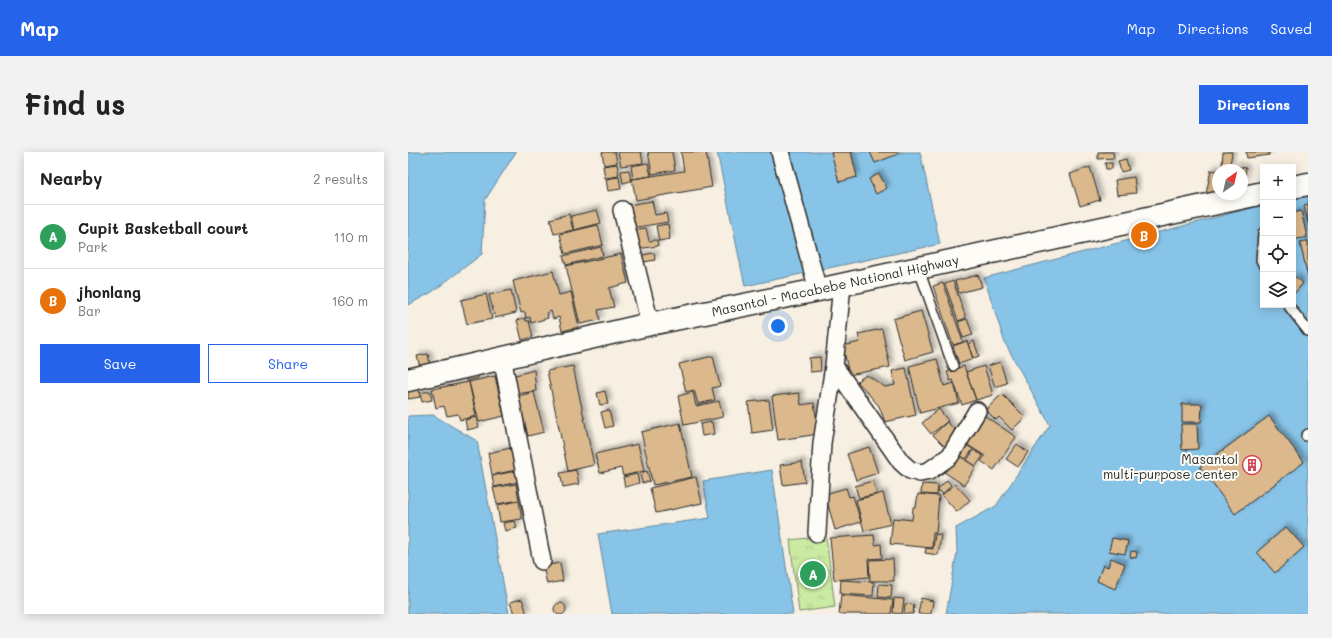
<!DOCTYPE html>
<meta charset="utf-8">
<style>
:root{--surface:#fff;--page:#f2f2f2;--text:#222;--muted:#767676;--line:#e0e0e0;--accent:#2563eb}
body{margin:0;font-family:Mali,sans-serif;background:var(--page);color:var(--text)}
.controls{position:absolute;right:12px;top:12px;display:grid;overflow:hidden;border-radius:0px;box-shadow:0 2px 10px #0003}
.controls button{width:36px;height:36px;display:grid;place-items:center;padding:0;border:0;border-bottom:1px solid var(--line);background:var(--surface);color:var(--text);font:20px sans-serif}
.compass{position:absolute;left:804px;top:12px;width:36px;height:36px;border-radius:50%;background:var(--surface);box-shadow:0 2px 10px #0003;rotate:34deg}
.you{position:absolute;left:370px;top:174px;width:14px;height:14px;margin:-10px;border:3px solid #fff;border-radius:50%;background:#1a73e8;box-shadow:0 0 0 6px #1a73e833}
.badge{display:grid;place-items:center;width:26px;height:26px;border-radius:50%;background:var(--accent);color:#fff;font-size:13px;font-weight:700}
.pin{position:absolute;translate:-50% -50%;border:2px solid #fff;box-shadow:0 1px 4px #0006}
.list{margin:0;padding:0;list-style:none}
h2{display:flex;justify-content:space-between;align-items:center;height:52px;margin:0;padding:0 16px;font-size:17px}
h2 small{font-size:13px;font-weight:400;color:var(--muted)}
.list li{display:grid;grid-template-columns:26px 1fr auto;gap:12px;align-items:center;box-sizing:border-box;height:64px;padding:0 16px;border-top:1px solid var(--line)}
.list b{display:block;font-size:15px;white-space:nowrap}
.list p{margin:0;font-size:13px;white-space:nowrap;color:var(--muted)}
.list em{font-size:13px;font-style:normal;color:var(--muted)}
.actions{display:flex;gap:8px;padding:12px 16px}
.actions a{flex:1;padding:9px 0;border:1px solid var(--accent);border-radius:0px;text-align:center;font-size:14px;color:var(--accent)}
.actions .main{background:var(--accent);color:#fff}
.icon{flex:none;width:22px;height:22px;fill:none;stroke:currentColor;stroke-width:2;stroke-linecap:round;stroke-linejoin:round}
.map{position:relative;flex:none;width:900px;height:462px;overflow:hidden;border-radius:0px}
header{display:flex;align-items:center;gap:24px;box-sizing:border-box;height:56px;padding:0 20px;background:var(--accent);color:#fff}
header strong{font-size:19px}
nav{display:flex;gap:22px;margin-inline-start:auto;font-size:14px}
.intro{display:flex;align-items:center;justify-content:space-between;box-sizing:border-box;height:96px;padding:0 24px}
h1{margin:0;font-size:28px}
.button{padding:10px 18px;border-radius:0px;background:var(--accent);color:#fff;font-size:14px;font-weight:700}
main{display:flex;gap:24px;padding:0 24px}
aside{flex:1;background:var(--surface);border-radius:0px;box-shadow:0 2px 10px #0003}
.map>svg:first-child{display:block}
.park{fill:url(#park-tufts);stroke:#7b8b67}
.water{fill:#88c4e8;stroke:#63879c}
.building{fill:#dbb98d;stroke:#2b2b2b;filter:url(#shadow)}
.lines{fill:none;stroke-linecap:round;stroke-linejoin:round}
.lane-casing{stroke:#2b2b2b;stroke-width:12}
.street-casing{stroke:#2b2b2b;stroke-width:20}
.secondary-casing{stroke:#2b2b2b;stroke-width:25}
.lane{stroke:#fdfcf7;stroke-width:9}
.street{stroke:#fdfcf7;stroke-width:17}
.secondary{stroke:#fdfcf7;stroke-width:22}
.labels{text-anchor:middle;dominant-baseline:central;stroke-width:4;stroke-linejoin:round;paint-order:stroke}
.street-label{font-size:13px;fill:#2b2b2b;stroke:#fdfcf7}
.poi-label{font-size:13px;fill:#2b2b2b;stroke:#fdfcf7;text-anchor:end}
</style>
<header>
<strong>Map</strong>
<nav><a>Map</a><a>Directions</a><a>Saved</a></nav>
</header>
<div class="intro"><h1>Find us</h1><a class="button">Directions</a></div>
<main>
<aside>
<h2>Nearby<small>2 results</small></h2>
<ul class="list">
<li><span class="badge" style="background:#2e9e5b">A</span><div><b>Cupit Basketball court</b><p>Park</p></div><em>110 m</em></li>
<li><span class="badge" style="background:#e8710a">B</span><div><b>jhonlang</b><p>Bar</p></div><em>160 m</em></li>
</ul>
<div class="actions"><a class="main">Save</a><a>Share</a></div>
</aside>
<div class="map">
<svg width="900" height="462" viewBox="0 0 900 462">
<defs>
<pattern id="park-tufts" width="24" height="20" patternUnits="userSpaceOnUse"><rect width="24" height="20" fill="#cbeba3"/><path d="M3 7l-1-3M5 7V3M7 7l1-3M15 17l-1-3M17 17v-4M19 17l1-3" fill="none" stroke="#aeca8c"/></pattern>
<filter id="shadow"><feDropShadow dx="3.5" dy="-3.5" stdDeviation="2" flood-color="#0004"/></filter>
</defs>
<rect width="100%" height="100%" fill="#f6efe2"/>
<filter id="ink" filterUnits="userSpaceOnUse"><feTurbulence type="fractalNoise" baseFrequency=".025" numOctaves="2"/><feDisplacementMap in="SourceGraphic" scale="8" xChannelSelector="R" yChannelSelector="G"/><feConvolveMatrix kernelMatrix="1 2 1 2 8 2 1 2 1" color-interpolation-filters="sRGB"/></filter>
<g filter="url(#ink)">
<path class="park" d="M418,384L427,455L391,460L382,388Z"/>
<path class="water" d="M0,0H108L77,48L74,102L24,140L0,153Z
M309,0H512L532,92L337,134Z
M900,44V462H538L549,400L548,376L588,354L642,273L597,191L576,126L855,53V153H885V46Z
M25,263L69,289L101,462H0V264Z
M364,318L385,462H204L190,382L302,366L295,329Z"/>
<path class="building" d="M194,0H207L209,11L196,13Z
M210,0H233L235,11L213,14Z
M240,0H264L267,18L244,22Z
M273,0H298L304,35L228,48L224,27L276,19Z
M423,0H443L449,25L431,30Z
M462,0H489L490,2L467,11Z
M690,0H705L706,6L690,7Z
M815,0H824L822,14L814,13Z
M838,0H861V3L839,6Z
M718,7L721,18L713,20L710,9Z
M240,11L243,24L225,27L223,14Z
M697,11H704V17H698Z
M209,12L211,24L197,26L195,14Z
M826,14L838,16L836,29H834V18H824Z
M682,15L692,48L672,54L662,22Z
M221,18L223,29L215,31L213,19Z
M803,18L810,19V40L798,42Z
M471,22L479,36L468,42L461,27Z
M211,25L213,37L200,39L198,27Z
M726,25L728,41L709,43L707,28Z
M244,49L247,63L258,61L260,70L224,76L220,53Z
M900,52V71L896,53Z
M189,58L193,71L166,78L163,64Z
M893,59L899,85L885,88V61Z
M161,62L165,78L146,82L142,67Z
M260,72L262,87L251,89L248,74Z
M190,73L195,93L157,102L152,82Z
M238,76L241,89L249,88L250,94L229,97L225,78Z
M900,89V125L892,91Z
M193,95L195,104L158,113L155,104Z
M246,101L247,108L230,111L229,104Z
M213,102L220,131L201,136L206,155L190,158L192,168L172,172L158,114Z
M145,119L151,143L163,140L171,175L154,179L151,165L145,167L143,159L139,161L140,166L123,171L122,165L118,166L117,160L113,161L105,129Z
M570,123L574,135L551,141L547,129Z
M885,123L895,131L885,143Z
M545,129L558,166L550,169L537,132Z
M535,131L555,190L545,193L525,134Z
M103,138L108,161L87,166L81,143Z
M78,142L84,167L59,172L53,148Z
M513,159L525,200L497,208L485,167Z
M117,166L118,169H121L125,185L114,188L109,168Z
M559,167L565,183L555,186L550,170Z
M474,177L482,215L441,223L435,194L452,190L450,182Z
M559,189L565,207L551,212L545,194Z
M566,189L571,204L565,206L560,192Z
M20,202L22,213L12,215L9,204Z
M305,204L312,234L304,236L307,248L290,252L286,238L278,240L271,212Z
M412,205L413,219L402,220L401,206Z
M529,207L536,234L546,231L551,251L512,261L501,214Z
M592,210L599,231L587,235L580,214Z
M165,214L186,313L160,319L139,219Z
M556,214L568,248L554,253L545,228L542,229L539,220Z
M576,214L585,243L568,248L558,220Z
M498,216L508,263L477,270L471,254L449,229L459,223L477,235L487,233L484,219Z
M126,218L128,239L108,242L104,224Z
M69,221L70,226L59,229L58,223Z
M87,224L96,264L71,270L61,230Z
M61,230L68,264L52,268L50,262L39,264L36,254L28,256L24,237Z
M11,236L12,245L0,247V238Z
M22,239L24,248L14,250L12,241Z
M197,239L200,252L192,253L189,241Z
M126,240L136,280L120,284L110,244Z
M285,240L288,254L311,249L315,265L276,273L270,244Z
M391,241L393,253L406,251L411,282L370,288L364,244Z
M594,242L617,265L604,278L591,265L588,268L578,258Z
M361,248L365,278L344,281L340,250Z
M774,252H794L793,270H774Z
M531,257L540,269L523,282L514,271Z
M201,258L205,274L197,276L193,260Z
M571,260L608,285L586,318L573,309L577,304L552,288Z
M861,264L896,310L827,362L792,315Z
M68,265L71,275L59,278L57,268Z
M304,270L306,282L294,284L292,272Z
M539,270L553,284L539,297L525,283Z
M272,271L284,325L245,333L233,280Z
M773,272H789L790,297L774,298Z
M555,291L565,297L558,307L549,301Z
M230,292L236,319L215,324L213,316L192,321L187,302Z
M609,292L620,300L610,315L598,307Z
M461,295L470,321L448,328L439,302Z
M103,296L108,318L84,323L80,301Z
M566,298L575,304L568,314L559,308Z
M548,302L568,315L556,333L536,320Z
M394,310L397,330L375,333L372,313Z
M168,318L171,332L155,335L152,321Z
M107,319L110,330L86,335L84,324Z
M239,319L242,329L234,331L232,321Z
M229,322L231,331L217,335L215,325Z
M288,325L294,351L248,361L242,336Z
M539,328L543,333L535,342L530,337Z
M465,329L469,342L451,346L447,334Z
M108,332L111,348L89,352L85,336Z
M514,332L530,333L529,343L513,342Z
M547,332L562,348L549,360L534,343Z
M438,336L441,345L445,344L453,370L427,378L417,342Z
M475,341L483,372L456,379L448,348Z
M510,342L531,344L528,381H525L524,396L482,392L485,366L504,368L505,355H508Z
M111,349L114,367L92,370L89,353Z
M107,369L109,376L97,379L95,371Z
M878,375L896,395L867,421L849,400Z
M527,382L533,383L530,403L517,401L518,396L525,397Z
M466,383L467,393L473,392L474,406L460,407L461,425L426,428L422,386Z
M704,386L720,389L717,402L701,399Z
M723,399L729,400L728,406L722,405Z
M703,406L717,412L707,437L689,429L695,413L700,415Z
M485,407L486,429H462L461,408Z
M152,411L155,429L139,432L135,414Z
M433,428L466,430L465,444L432,442Z
M471,432L484,433L483,446L470,445Z
M433,443L485,448L483,462H431Z
M486,446L496,447L494,462L485,461Z
M513,446L525,449L523,462H510Z
M114,447L119,462H106L102,450Z
M146 457a6 6 0 1 1 12 0a6 6 0 1 1-12 0Z
M497,452L506,453L505,462H496Z"/>
<g class="lines">
<defs>
<path id="lane" d="M855,81L853,108L855,112
M510,115L545,214
M880,153L900,179
M898,284L900,282"/>
<path id="street" d="M372,0L410,138
M214,58L242,172
M94,205L134,409
M426,214L493,310L502,318L512,321L521,319L542,304L569,259
M409,381L414,291L426,214L434,133"/>
<path id="secondary" d="M885,35L900,32
M0,228L242,172L410,138L855,41"/>
</defs>
<use href="#lane" class="lane-casing"/>
<use href="#street" class="street-casing"/>
<use href="#secondary" class="secondary-casing"/>
<use href="#lane" class="lane"/>
<use href="#street" class="street"/>
<use href="#secondary" class="secondary"/>
</g>
</g>
<defs>
<symbol id="building-ring" viewBox="-11 -11 22 22"><circle r="9.5" fill="#fdfcf7" stroke="#d1495b" stroke-width="1.5"/><path d="M-4-6H4V6H1V3H-1V6H-4ZM-2.5-4.3h1.7v1.8h-1.7ZM.8-4.3h1.7v1.8H.8ZM-2.5-1h1.7V.8h-1.7ZM.8-1h1.7V.8H.8Z" fill="#d1495b"/></symbol>
</defs>
<g fill-rule="evenodd">
<use href="#building-ring" x="833" y="302" width="22" height="22"/>
</g>
<g class="labels">
<g class="street-label">
<text transform="translate(427 133) rotate(-12)">Masantol - Macabebe National Highway</text>
</g>
<g class="poi-label">
<text x="830" y="306">Masantol<tspan x="830" dy="15">multi-purpose center</tspan></text>
</g>
</g>
</svg>
<div class="controls">
<button>+</button>
<button>−</button>
<button><svg class="icon" aria-label="locate" viewBox="0 0 24 24"><circle cx="12" cy="12" r="6"/><path d="M12 2v4M12 18v4M2 12h4M18 12h4"/></svg></button>
<button><svg class="icon" aria-label="layers" viewBox="0 0 24 24"><path d="M12 4l9 5-9 5-9-5zM3 14l9 5 9-5"/></svg></button>
</div>
<svg class="compass" viewBox="-18 -18 36 36"><path d="M0-13l5 13h-10z" fill="#e53935"/><path d="M0 13l5-13h-10z" fill="#767676"/></svg>
<div class="you"></div>
<div class="pin badge" style="left:405px;top:422px;background:#2e9e5b">A</div>
<div class="pin badge" style="left:736px;top:83px;background:#e8710a">B</div>
</div>
</main>
